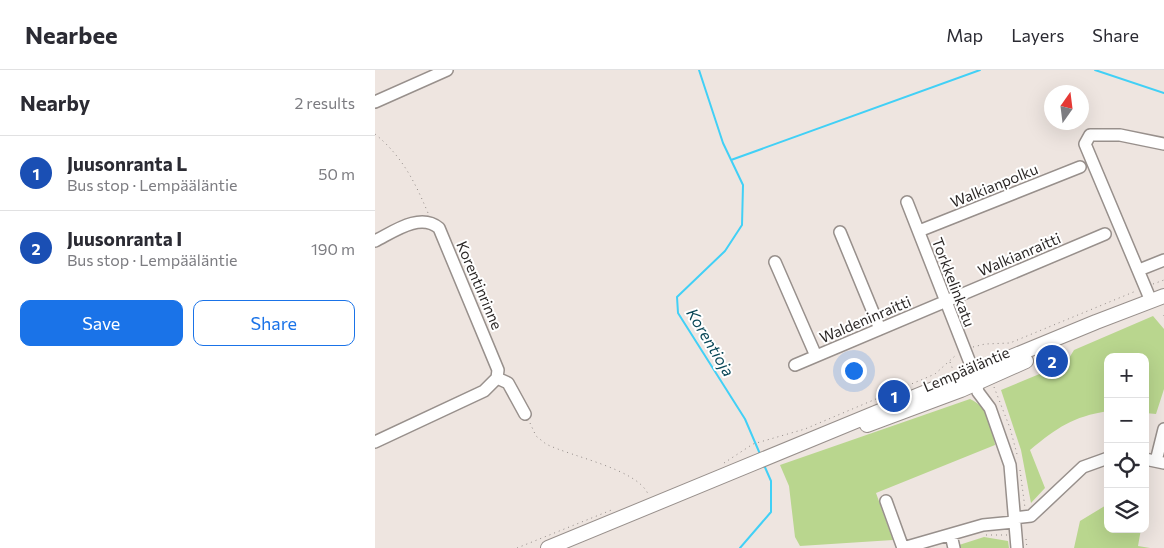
<!DOCTYPE html>
<meta charset="utf-8">
<style>
:root{--surface:#fff;--page:#f2f2f3;--text:#2b2b33;--muted:#7c7c81;--line:#e1e1e2;--accent:#1a73e8}
body{margin:0;font-family:Commissioner,sans-serif;background:var(--page);color:var(--text)}
.controls{position:absolute;right:15px;bottom:15px;display:grid;overflow:hidden;border-radius:10px;box-shadow:0 5px 20px #0002}
.controls button{width:45px;height:45px;display:grid;place-items:center;padding:0;border:0;border-bottom:1px solid var(--line);background:var(--surface);color:var(--text);font:25px sans-serif}
.compass{position:absolute;left:669px;top:15px;width:45px;height:45px;border-radius:50%;background:var(--surface);box-shadow:0 5px 20px #0002;rotate:14deg}
.you{position:absolute;left:478px;top:300px;width:18px;height:18px;margin:-12px;border:4px solid #fff;border-radius:50%;background:#1a73e8;box-shadow:0 0 0 8px #1a73e833}
.badge{display:grid;place-items:center;width:32px;height:32px;border-radius:50%;background:var(--accent);color:#fff;font-size:16px;font-weight:700}
.pin{position:absolute;translate:-50% -50%;border:2px solid #fff;box-shadow:0 1px 5px #0006}
.list{margin:0;padding:0;list-style:none}
h2{display:flex;justify-content:space-between;align-items:center;height:65px;margin:0;padding:0 20px;font-size:21px}
h2 small{font-size:16px;font-weight:400;color:var(--muted)}
.list li{display:grid;grid-template-columns:32px 1fr auto;gap:15px;align-items:center;box-sizing:border-box;height:75px;padding:0 20px;border-top:1px solid var(--line)}
.list b{display:block;font-size:19px;white-space:nowrap}
.list p{margin:0;font-size:16px;white-space:nowrap;color:var(--muted)}
.list em{font-size:16px;font-style:normal;color:var(--muted)}
.actions{display:flex;gap:10px;padding:15px 20px}
.actions a{flex:1;padding:11px 0;border:1px solid var(--accent);border-radius:10px;text-align:center;font-size:18px;color:var(--accent)}
.actions .main{background:var(--accent);color:#fff}
.icon{flex:none;width:28px;height:28px;fill:none;stroke:currentColor;stroke-width:2;stroke-linecap:round;stroke-linejoin:round}
.map{position:relative;flex:none;width:789px;height:478px;overflow:hidden}
header{display:flex;align-items:center;gap:30px;box-sizing:border-box;height:70px;padding:0 25px;background:var(--surface);border-bottom:1px solid var(--line)}
header strong{font-size:24px}
nav{display:flex;gap:28px;margin-inline-start:auto;font-size:18px}
main{display:flex}
aside{flex:1;background:var(--surface)}
.map>svg:first-child{display:block}
.green{fill:#b9d68e}
.lines{fill:none;stroke-linecap:round;stroke-linejoin:round}
.stream{stroke:#41d0f6;stroke-width:2}
.minor-casing{stroke:#98908c;stroke-width:14}
.major-casing{stroke:#98908c;stroke-width:16}
.path{stroke:#918a87;stroke-width:1;stroke-dasharray:1 4;stroke-linecap:butt}
.minor{stroke:#fff;stroke-width:11}
.major{stroke:#fff;stroke-width:14}
.labels{text-anchor:middle;dominant-baseline:central;stroke-width:4;stroke-linejoin:round;paint-order:stroke}
.street-label{font-size:15px;fill:#2c2827;stroke:#fff}
.water-label{font-size:16px;font-style:italic;fill:#0a4858;stroke:#fff}
</style>
<header>
<strong>Nearbee</strong>
<nav><a>Map</a><a>Layers</a><a>Share</a></nav>
</header>
<main>
<aside>
<h2>Nearby<small>2 results</small></h2>
<ul class="list">
<li><span class="badge" style="background:#1a4fb4">1</span><div><b>Juusonranta L</b><p>Bus stop · Lempääläntie</p></div><em>50 m</em></li>
<li><span class="badge" style="background:#1a4fb4">2</span><div><b>Juusonranta I</b><p>Bus stop · Lempääläntie</p></div><em>190 m</em></li>
</ul>
<div class="actions"><a class="main">Save</a><a>Share</a></div>
</aside>
<div class="map">
<svg width="789" height="478" viewBox="0 0 789 478">
<rect width="100%" height="100%" fill="#eee5e0"/>
<path class="green" d="M778,246L789,259V319L781,344L770,343V287H733V341C697,347 683,357 655,380L670,418L656,433L646,380L626,320L691,293L699,280Z
M595,329C614,338 618,354 620,375L501,423L518,470L425,476L420,467L414,416L405,395Z
M733,434V459H766L763,476L775,478H699L705,451Z
M609,467L633,471L634,478H585L584,475Z"/>
<g class="lines">
<path class="stream" d="M324,0L348,73L368,115L367,155L350,181L302,227L303,243L370,349L385,384
M720,0L789,23
M356,90L605,0
M365,478L396,442V411L389,395"/>
<defs>
<path id="minor" d="M0,32L72,0
M532,132L599,303L603,322L615,338L635,395L642,478
M544,161L705,97
M465,162L505,259
M0,171C18,162 45,142 64,158L123,300L122,308L109,321L0,372
M400,192L441,286
M764,200L789,190
M776,231L710,74L715,65H745L789,74
M420,295L730,164
M122,308L133,313L150,344
M770,389L789,393
M781,391L789,359
M511,431L528,478L608,455L639,452
M639,448L656,446L708,397L733,388
M576,465L579,478"/>
<path id="major" d="M492,355L586,320L651,291
M173,478L721,252L789,226"/>
</defs>
<use href="#minor" class="minor-casing"/>
<use href="#major" class="major-casing"/>
<path class="path" d="M0,64C27,86 40,112 53,143
M778,214L789,210
M789,245V247
M598,277L610,274L635,273L761,221
M575,292L578,300
M619,317L635,358L643,388
M155,353L161,366L171,374C197,387 262,399 273,424
M349,393L378,374L430,359L560,304L581,285
M645,400L650,438
M611,465H632
M651,469L652,478
M142,478L239,439"/>
<use href="#minor" class="minor"/>
<use href="#major" class="major"/>
</g>
<g class="labels">
<g class="street-label">
<text transform="translate(619 115) rotate(-22)">Walkianpolku</text>
<text transform="translate(644 184) rotate(-23)">Walkianraitti</text>
<text transform="translate(579 212) rotate(69)">Torkkelinkatu</text>
<text transform="translate(105 215) rotate(67)">Korentinrinne</text>
<text transform="translate(490 249) rotate(-23)">Waldeninraitti</text>
<text transform="translate(591 299) rotate(-23)">Lempääläntie</text>
</g>
<g class="water-label">
<text transform="translate(336 272) rotate(59)">Korentioja</text>
</g>
</g>
</svg>
<div class="controls">
<button>+</button>
<button>−</button>
<button><svg class="icon" aria-label="locate" viewBox="0 0 24 24"><circle cx="12" cy="12" r="6"/><path d="M12 2v4M12 18v4M2 12h4M18 12h4"/></svg></button>
<button><svg class="icon" aria-label="layers" viewBox="0 0 24 24"><path d="M12 4l9 5-9 5-9-5zM3 14l9 5 9-5"/></svg></button>
</div>
<svg class="compass" viewBox="-18 -18 36 36"><path d="M0-13l5 13h-10z" fill="#e53935"/><path d="M0 13l5-13h-10z" fill="#7c7c81"/></svg>
<div class="you"></div>
<div class="pin badge" style="left:519px;top:326px;background:#1a4fb4">1</div>
<div class="pin badge" style="left:677px;top:291px;background:#1a4fb4">2</div>
</div>
</main>
